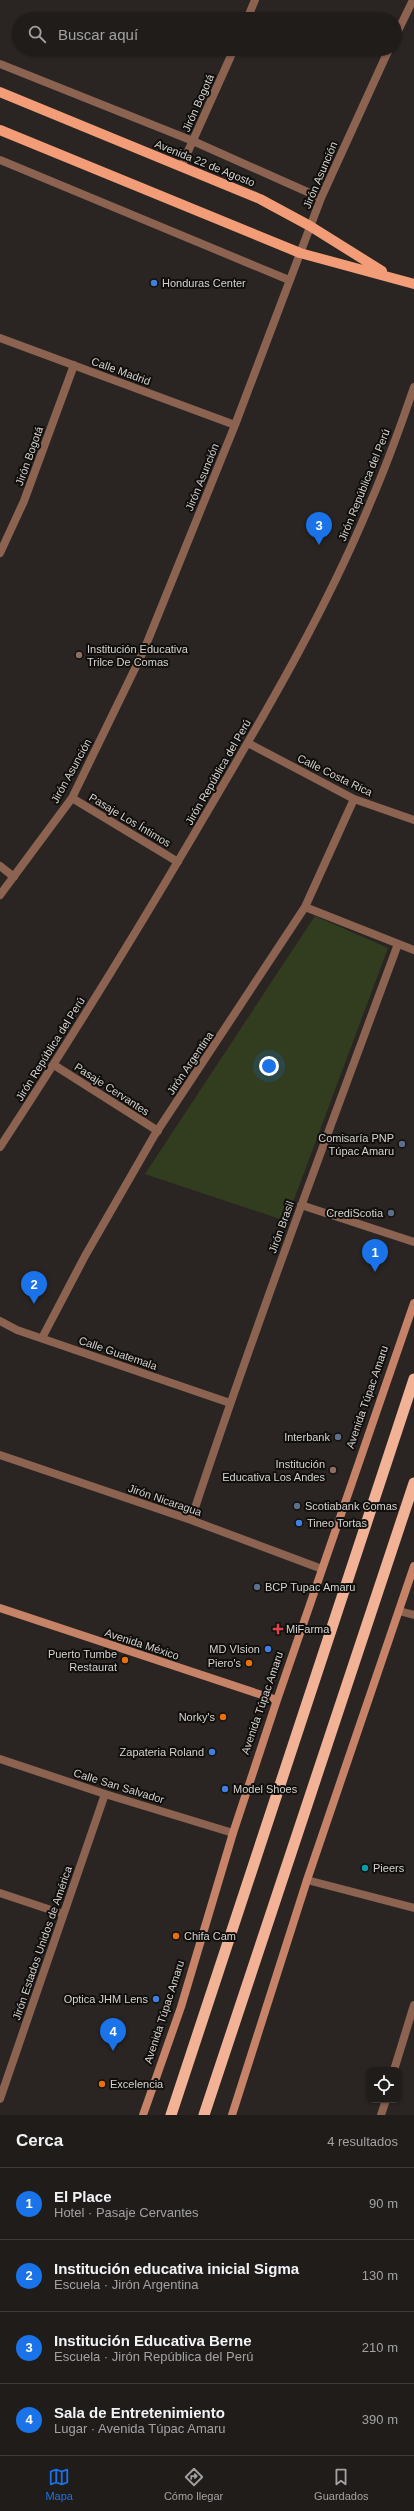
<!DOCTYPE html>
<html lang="es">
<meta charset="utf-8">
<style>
:root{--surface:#201c1a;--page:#282523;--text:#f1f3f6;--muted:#a2a1a2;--line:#3d3a39;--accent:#1a73e8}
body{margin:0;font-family:Arial,sans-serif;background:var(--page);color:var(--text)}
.controls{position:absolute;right:12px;bottom:12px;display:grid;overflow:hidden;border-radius:8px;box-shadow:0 1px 3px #0004}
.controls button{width:36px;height:36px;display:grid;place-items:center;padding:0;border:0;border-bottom:1px solid var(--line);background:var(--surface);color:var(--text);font:20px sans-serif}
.you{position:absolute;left:269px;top:1066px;width:14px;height:14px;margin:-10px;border:3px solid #fff;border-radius:50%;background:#1a73e8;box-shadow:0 0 0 6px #1a73e833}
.badge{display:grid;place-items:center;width:26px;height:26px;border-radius:50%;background:var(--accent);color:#fff;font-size:13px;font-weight:700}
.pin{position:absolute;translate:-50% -33px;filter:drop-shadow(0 1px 2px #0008)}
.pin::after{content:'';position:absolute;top:21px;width:14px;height:12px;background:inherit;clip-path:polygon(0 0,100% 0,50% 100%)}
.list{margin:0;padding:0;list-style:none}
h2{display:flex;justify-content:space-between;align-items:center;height:52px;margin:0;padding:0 16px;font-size:17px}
h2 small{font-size:13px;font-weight:400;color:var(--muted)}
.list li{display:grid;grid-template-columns:26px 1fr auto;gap:12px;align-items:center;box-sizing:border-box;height:72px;padding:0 16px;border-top:1px solid var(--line)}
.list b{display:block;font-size:15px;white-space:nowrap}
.list p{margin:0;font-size:13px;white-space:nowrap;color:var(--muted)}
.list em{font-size:13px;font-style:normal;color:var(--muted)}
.icon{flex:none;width:22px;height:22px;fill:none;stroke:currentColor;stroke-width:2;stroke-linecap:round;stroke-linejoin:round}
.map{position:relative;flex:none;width:414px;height:2115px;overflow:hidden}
.search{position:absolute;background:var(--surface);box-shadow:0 1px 3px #0004;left:12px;right:12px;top:12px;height:44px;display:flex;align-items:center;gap:10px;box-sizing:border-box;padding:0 14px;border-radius:22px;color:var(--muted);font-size:15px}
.sheet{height:340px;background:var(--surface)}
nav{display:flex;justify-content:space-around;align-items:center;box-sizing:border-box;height:56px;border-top:1px solid var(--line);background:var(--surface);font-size:11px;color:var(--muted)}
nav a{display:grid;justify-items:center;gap:2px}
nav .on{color:var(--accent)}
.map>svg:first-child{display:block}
.green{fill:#323d1f}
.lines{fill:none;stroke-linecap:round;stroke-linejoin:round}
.minor{stroke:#8c6251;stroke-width:8}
.tertiary{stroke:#8c6251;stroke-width:8}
.secondary{stroke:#c68367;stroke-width:8}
.primary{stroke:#f29c78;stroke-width:10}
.trunk{stroke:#f2b296;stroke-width:11}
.shop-dot{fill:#3f7fe0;stroke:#110f0d;stroke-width:1.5}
.education-dot{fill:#8d6e63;stroke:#110f0d;stroke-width:1.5}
.service-dot{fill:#5c6f8a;stroke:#110f0d;stroke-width:1.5}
.health-dot{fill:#e0444e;stroke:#110f0d;stroke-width:1.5}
.food-dot{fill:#e8710a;stroke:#110f0d;stroke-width:1.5}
.culture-dot{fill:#0f9aa8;stroke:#110f0d;stroke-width:1.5}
.labels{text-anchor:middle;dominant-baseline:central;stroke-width:4;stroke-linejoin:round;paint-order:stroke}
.street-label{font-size:11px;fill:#d4d1ce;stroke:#110f0d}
.poi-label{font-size:11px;fill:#d4d1ce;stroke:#110f0d;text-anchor:start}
</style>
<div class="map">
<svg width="414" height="2115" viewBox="0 0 414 2115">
<rect width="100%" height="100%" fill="#2a2522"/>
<path class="green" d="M315,916L388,948L286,1221L145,1174Z"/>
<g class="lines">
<path class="minor" d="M247,19L255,0
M395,37L413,0
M0,64L193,141L321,198
M0,160L289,280
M181,167L234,49
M0,338L235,425
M0,553L24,501L74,365
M248,743L354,799L414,820
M72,798L178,862
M0,866L14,877
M0,895L72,798L144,650L235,425L321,198L389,49
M305,907L414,950
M54,1065L158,1131
M0,1147C67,1045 131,941 193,836C257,727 323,618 371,501C387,464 401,425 414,387
M301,1205L414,1242
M0,1321L17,1330L230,1403
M42,1338L85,1256L154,1136L305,907L354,799
M0,1455L191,1520L322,1569
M191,1520C255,1326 327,1136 398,944
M0,1759L105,1794L233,1833
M307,1880L414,1908
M0,1893L63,1914
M394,2070L414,2005
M0,2099L105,1794
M381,2115L386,2100"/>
<path class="tertiary" d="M399,1611L414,1615"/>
<path class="secondary" d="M0,1608L277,1700
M143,2115L181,2007L233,1833L277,1700L414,1303
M232,2115L307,1880L414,1566"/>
<path class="primary" d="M0,92L260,199L310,226L382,271
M0,130L300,253L414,284"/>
<path class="trunk" d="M171,2115L414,1379
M204,2115L414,1483"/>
</g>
<g class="shop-dot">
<circle cx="154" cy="283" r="4"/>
<circle cx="299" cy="1523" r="4"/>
<circle cx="268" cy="1649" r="4"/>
<circle cx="212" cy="1752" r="4"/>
<circle cx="225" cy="1789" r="4"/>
<circle cx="156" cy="1999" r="4"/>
</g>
<g class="education-dot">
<circle cx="79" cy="655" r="4"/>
<circle cx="333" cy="1470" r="4"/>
</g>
<g class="service-dot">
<circle cx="402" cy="1144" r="4"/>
<circle cx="391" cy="1213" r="4"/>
<circle cx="338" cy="1437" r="4"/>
<circle cx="297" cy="1506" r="4"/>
<circle cx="257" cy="1587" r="4"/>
</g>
<path class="health-dot" d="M276 1623h4v4h4v4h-4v4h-4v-4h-4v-4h4z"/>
<g class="food-dot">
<circle cx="125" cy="1660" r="4"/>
<circle cx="249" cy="1663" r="4"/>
<circle cx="223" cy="1717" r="4"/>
<circle cx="176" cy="1936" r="4"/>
<circle cx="102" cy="2084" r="4"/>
</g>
<circle class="culture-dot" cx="365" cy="1868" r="4"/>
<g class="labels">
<g class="street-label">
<text transform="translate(198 103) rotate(-66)">Jirón Bogotá</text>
<text transform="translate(205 163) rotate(22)">Avenida 22 de Agosto</text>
<text transform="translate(320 175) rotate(-67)">Jirón Asunción</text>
<text transform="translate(121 371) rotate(20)">Calle Madrid</text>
<text transform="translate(29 456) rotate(-70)">Jirón Bogotá</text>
<text transform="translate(202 477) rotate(-68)">Jirón Asunción</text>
<text transform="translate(364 485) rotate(-68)">Jirón República del Perú</text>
<text transform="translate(71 771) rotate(-61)">Jirón Asunción</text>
<text transform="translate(218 772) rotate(-60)">Jirón República del Perú</text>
<text transform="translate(335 775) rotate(26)">Calle Costa Rica</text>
<text transform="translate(130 820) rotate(31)">Pasaje Los Íntimos</text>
<text transform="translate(50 1049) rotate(-58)">Jirón República del Perú</text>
<text transform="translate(190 1063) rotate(-56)">Jirón Argentina</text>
<text transform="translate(112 1089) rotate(33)">Pasaje Cervantes</text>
<text transform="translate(281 1227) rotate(-70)">Jirón Brasil</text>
<text transform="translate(118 1353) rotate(19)">Calle Guatemala</text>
<text transform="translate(367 1397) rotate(-71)">Avenida Túpac Amaru</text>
<text transform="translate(165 1500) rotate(19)">Jirón Nicaragua</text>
<text transform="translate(142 1644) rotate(18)">Avenida México</text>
<text transform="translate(262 1703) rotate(-71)">Avenida Túpac Amaru</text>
<text transform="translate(119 1786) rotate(17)">Calle San Salvador</text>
<text transform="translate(42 1943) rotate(-71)">Jirón Estados Unidos de América</text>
<text transform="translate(164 2012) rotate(-72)">Avenida Túpac Amaru</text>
</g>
<g class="poi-label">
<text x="162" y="283">Honduras Center</text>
<text x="87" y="649">Institución Educativa<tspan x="87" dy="13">Trilce De Comas</tspan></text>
<text x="394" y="1138" text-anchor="end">Comisaría PNP<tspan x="394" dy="13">Túpac Amaru</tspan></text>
<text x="383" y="1213" text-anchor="end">CrediScotia</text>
<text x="330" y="1437" text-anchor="end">Interbank</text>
<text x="325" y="1464" text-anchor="end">Institución<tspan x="325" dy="13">Educativa Los Andes</tspan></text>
<text x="305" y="1506">Scotiabank Comas</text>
<text x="307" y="1523">Tineo Tortas</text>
<text x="265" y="1587">BCP Tupac Amaru</text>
<text x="286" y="1629">MiFarma</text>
<text x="260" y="1649" text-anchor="end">MD VIsion</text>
<text x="117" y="1654" text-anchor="end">Puerto Tumbe<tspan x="117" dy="13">Restaurat</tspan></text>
<text x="241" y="1663" text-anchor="end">Piero's</text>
<text x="215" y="1717" text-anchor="end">Norky's</text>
<text x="204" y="1752" text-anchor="end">Zapateria Roland</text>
<text x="233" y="1789">Model Shoes</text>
<text x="373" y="1868">Pieers</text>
<text x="184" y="1936">Chifa Cam</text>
<text x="148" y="1999" text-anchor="end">Optica JHM Lens</text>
<text x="110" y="2084">Excelencia</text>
</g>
</g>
</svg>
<div class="controls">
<button><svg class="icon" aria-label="locate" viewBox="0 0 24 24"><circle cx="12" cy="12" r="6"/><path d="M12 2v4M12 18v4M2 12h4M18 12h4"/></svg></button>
</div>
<div class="you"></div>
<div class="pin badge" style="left:375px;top:1272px">1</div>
<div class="pin badge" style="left:34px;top:1304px">2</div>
<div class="pin badge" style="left:319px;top:545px">3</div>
<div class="pin badge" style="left:113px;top:2051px">4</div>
<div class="search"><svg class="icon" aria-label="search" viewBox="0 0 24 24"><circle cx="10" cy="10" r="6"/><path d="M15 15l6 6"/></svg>Buscar aquí</div>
</div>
<section class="sheet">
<h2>Cerca<small>4 resultados</small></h2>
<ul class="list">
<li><span class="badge">1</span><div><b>El Place</b><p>Hotel · Pasaje Cervantes</p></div><em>90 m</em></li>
<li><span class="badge">2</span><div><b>Institución educativa inicial Sigma</b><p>Escuela · Jirón Argentina</p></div><em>130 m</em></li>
<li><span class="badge">3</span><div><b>Institución Educativa Berne</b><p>Escuela · Jirón República del Perú</p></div><em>210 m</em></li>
<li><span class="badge">4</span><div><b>Sala de Entretenimiento</b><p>Lugar · Avenida Túpac Amaru</p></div><em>390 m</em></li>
</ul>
</section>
<nav>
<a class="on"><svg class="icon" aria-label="map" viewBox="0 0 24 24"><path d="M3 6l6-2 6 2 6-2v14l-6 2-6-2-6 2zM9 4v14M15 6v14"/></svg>Mapa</a>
<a><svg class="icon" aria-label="directions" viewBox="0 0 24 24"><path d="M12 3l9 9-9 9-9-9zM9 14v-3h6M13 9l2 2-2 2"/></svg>Cómo llegar</a>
<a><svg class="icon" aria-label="saved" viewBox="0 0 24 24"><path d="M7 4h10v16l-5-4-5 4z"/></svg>Guardados</a>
</nav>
